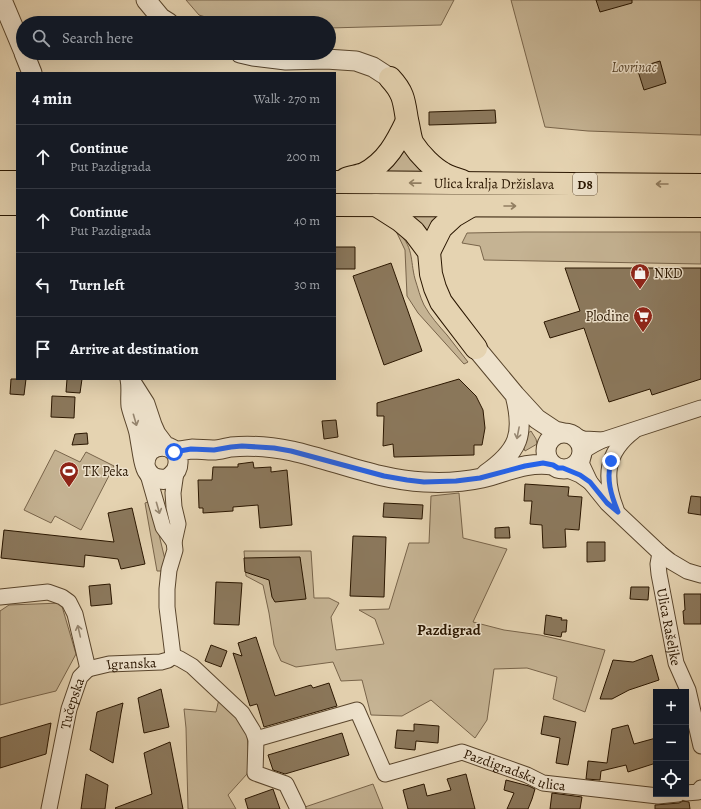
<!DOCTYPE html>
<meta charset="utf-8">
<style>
:root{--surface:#171b24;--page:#242831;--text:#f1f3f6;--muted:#9ea1a6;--line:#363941}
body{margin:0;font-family:Alegreya,serif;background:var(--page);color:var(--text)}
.controls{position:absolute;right:12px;bottom:12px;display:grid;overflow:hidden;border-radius:0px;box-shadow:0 4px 16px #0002}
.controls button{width:36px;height:36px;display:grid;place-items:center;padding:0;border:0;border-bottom:1px solid var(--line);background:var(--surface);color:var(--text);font:20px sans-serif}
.stop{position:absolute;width:12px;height:12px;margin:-9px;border:3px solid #2563eb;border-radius:50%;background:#fff}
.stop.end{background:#2563eb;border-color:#fff;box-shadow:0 1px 4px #0008}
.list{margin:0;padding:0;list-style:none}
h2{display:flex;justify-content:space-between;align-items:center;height:52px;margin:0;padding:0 16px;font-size:17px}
h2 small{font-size:13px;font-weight:400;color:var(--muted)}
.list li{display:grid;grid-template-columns:26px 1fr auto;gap:12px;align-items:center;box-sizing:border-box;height:64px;padding:0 16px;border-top:1px solid var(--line)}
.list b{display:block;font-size:15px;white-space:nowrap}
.list p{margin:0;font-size:13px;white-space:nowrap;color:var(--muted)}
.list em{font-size:13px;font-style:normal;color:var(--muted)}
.icon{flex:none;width:22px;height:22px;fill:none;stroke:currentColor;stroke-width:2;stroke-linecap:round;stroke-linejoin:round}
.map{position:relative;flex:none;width:701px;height:809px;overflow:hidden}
.search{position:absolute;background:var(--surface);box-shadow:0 4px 16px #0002;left:16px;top:16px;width:320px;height:44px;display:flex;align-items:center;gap:10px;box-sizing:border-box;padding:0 14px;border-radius:22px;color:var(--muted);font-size:15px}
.panel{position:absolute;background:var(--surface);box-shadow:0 4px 16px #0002;left:16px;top:72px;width:320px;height:308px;border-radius:0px}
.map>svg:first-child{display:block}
.green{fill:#c5b393;stroke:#78644a}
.building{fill:#8b785c;stroke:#2a1600}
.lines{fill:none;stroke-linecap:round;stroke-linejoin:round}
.minor-casing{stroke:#59452c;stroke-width:17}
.tertiary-casing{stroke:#59452c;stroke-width:21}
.trunk-casing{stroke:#2a1600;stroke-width:24}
.minor{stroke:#eee2cc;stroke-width:15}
.tertiary{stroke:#eee2cc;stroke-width:19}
.trunk{stroke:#e5d3b1;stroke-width:22}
.oneway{stroke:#917e61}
.oneway2{stroke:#968670}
.route{stroke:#2563eb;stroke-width:5}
.labels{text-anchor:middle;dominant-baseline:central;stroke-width:3;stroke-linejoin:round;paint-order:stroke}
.shield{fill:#eee2cc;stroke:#65533d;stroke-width:1}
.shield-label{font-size:13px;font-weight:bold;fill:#2a1600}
.park-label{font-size:14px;font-style:italic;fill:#58452c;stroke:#eee2cc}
.street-label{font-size:14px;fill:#2a1600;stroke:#eee2cc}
.poi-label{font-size:14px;fill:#2a1600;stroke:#eee2cc;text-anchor:start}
.neighbourhood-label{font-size:15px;font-weight:bold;fill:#2a1600;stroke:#eee2cc}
</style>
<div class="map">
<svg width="701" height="809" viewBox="0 0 701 809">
<rect width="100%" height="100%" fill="#e5d3b1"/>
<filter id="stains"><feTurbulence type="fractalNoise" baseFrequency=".005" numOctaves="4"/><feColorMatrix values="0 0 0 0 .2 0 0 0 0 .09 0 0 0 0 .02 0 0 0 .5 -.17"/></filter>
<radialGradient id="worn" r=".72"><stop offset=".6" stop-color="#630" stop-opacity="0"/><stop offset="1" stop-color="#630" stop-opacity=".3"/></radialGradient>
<path class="green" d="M186,0H454L441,25L329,28V23H225L199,15Z
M511,0H701V135L588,131L545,127Z
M404,148L428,172H381Z
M412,215H438L439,218L429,235L411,218Z
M396,231C414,245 410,260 415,279C418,288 420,297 424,305C430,316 439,326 447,335C454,344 461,353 468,362L464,364L418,313L407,296L405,250Z
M524,232H701V264L484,260L480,246L462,243L467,233Z
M531,431L536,439L537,444L525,451L523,446L528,433Z
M55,450L80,462L86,452L114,466L81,530L55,516L51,523L24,510Z
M459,493L463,538L507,549L473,622L504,630L540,635L605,650L585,712L553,699L557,677L527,668L494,669L487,720L475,738L431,700L402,716L371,715L362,680L341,681L333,662L296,667L281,661L274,645L269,613L263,585L246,576L244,551H311L314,598H329L339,603L331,617L336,650L384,644L375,619L359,610L389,609L409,543H429L431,496Z
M151,501L167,568L163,571H157L145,503Z
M61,603L76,654L56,691L23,699L0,705V611L9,605Z
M219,699L237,716L247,734L249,762L247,774L228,795L236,809H188L186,728L184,709L216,712Z
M373,784L383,809H305V807Z"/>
<path class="building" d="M596,0H632V3L600,12Z
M660,61L666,83L644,90L637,68Z
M495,110L496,123L429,125V112Z
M335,247H355V269H335Z
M391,263L422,351L384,365L353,276Z
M565,268H701V379L652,395L650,389L609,402L584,328L550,338L544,322L580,311Z
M11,379H26L24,395L10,394Z
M67,379H82L80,393L66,392Z
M459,379L476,396L483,410L485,428L482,445H474V455L394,457L393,444L383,446L384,416H377V403Z
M52,396L75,397L74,418L51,417Z
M336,420L338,437L324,439L322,421Z
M87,433L88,444L72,445L75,434Z
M253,462L254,468L271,467V472L287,470L292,525L260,528L258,505L233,507V511L203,513V508H199L198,480H212L213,467H238V464Z
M525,484L569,487L568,496L582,497L579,530L565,529L566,547L543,548L542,525L530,524L532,501H524Z
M691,496L701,497V515L688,513Z
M384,503L423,505L422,519L383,517Z
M132,508L145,564L121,569L118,559L85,555L84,567L1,558L4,530L114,542L108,513Z
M509,527L510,538H495V528Z
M353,536L386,537L384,597L350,596Z
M587,542H605V561L587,562Z
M300,557L306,599L275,602L272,597L269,580L245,572L244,558Z
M216,582L242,583L239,625L214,624Z
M110,584L112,604L91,606L89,586Z
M631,587H649L648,600L630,599Z
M684,594H701V624H684L683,611L685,610Z
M546,615L562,618L561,620H567L566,632H562L561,637L544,634Z
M256,637L275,696L311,685L313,688L329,683L337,706L264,727L257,704L250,706L233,653L242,656L238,643Z
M211,645L227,651L221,667L205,661Z
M652,655L659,680L629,690L612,699H600L613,660L633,662Z
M161,689L169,727L144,733L138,698Z
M123,703L121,713L113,763L90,750L97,712Z
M544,716L576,722L568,765L556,763L560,738L541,734Z
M51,723L46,754L0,768V738Z
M414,724L439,726L438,743L416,741L415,750L395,748L397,730L414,731Z
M628,725L634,744L656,738V763L628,772L626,765L601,771L600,780L586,779L588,761L607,763L612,729Z
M342,733L349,755L285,774L273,770L268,755Z
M170,742L183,809H116L115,808L152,794L144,753Z
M86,774L108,785L105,809H81Z
M466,774L475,809H408L403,790L424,784L427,796L451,790L447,779Z
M506,780L529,786L535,789L532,799L528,809H507L514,793L504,790Z
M273,789L280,809H248L245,799Z
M552,793L582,797L580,809H550Z
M683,801L689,802L690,809H655V805L679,803Z"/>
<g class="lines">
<defs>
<g id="minor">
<path d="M575,436L584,439L603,440"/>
<path d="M581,454C587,447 595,444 603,440L701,408"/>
<path d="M581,456L582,465L590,482L607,503L660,553L670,561L687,571L701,575"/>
<path d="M563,468L580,475L590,482"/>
<path d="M147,471L163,527L174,542"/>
<path d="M616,509C604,478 605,453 634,431"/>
<path id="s1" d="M660,553L658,564L659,574L676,663L688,690L701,746"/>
<path d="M0,597L48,592L62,597L69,602L75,614L88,669"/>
<path d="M173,656L180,659L192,666L242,713L253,731L256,739L255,773L286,784L298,809"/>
<path d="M173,656L167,607V589L169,570L175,550L174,542L178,524L174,507L173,493L176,472"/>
<path id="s2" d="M88,669L109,664L161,662L168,660L173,656"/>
<path id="s3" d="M256,739L357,710L385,774L462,752L527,775L543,783L658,796L678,794"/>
<path d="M686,793L698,792L701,788"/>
<path id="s4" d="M49,809L69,709L80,677L88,669"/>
</g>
<path id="tertiary" d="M2,0L23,50
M146,0L161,18L169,23
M24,53L32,73
M240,53L253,56L286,60L326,59L356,61L373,67L390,78
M476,348L515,395L537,419L555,431L564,433
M130,379C132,388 130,397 131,406C133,415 137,424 139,433C140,439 141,445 142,451C144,462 145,478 160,479C164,480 168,479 171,476C175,473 178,469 178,463C180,441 145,440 145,464
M131,382L145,404L152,425L156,434L165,446
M546 451a18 18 0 1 1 36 0a18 18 0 1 1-36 0Z
M174,451C180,451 186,450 192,449C199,449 206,450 213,450C219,450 225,448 231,447C251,445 272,447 292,451C336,461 379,480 424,482C443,483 464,482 482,478C507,472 526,461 553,465
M486,474C519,451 525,434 515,395"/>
<g id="trunk">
<path d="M390,78C404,93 404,101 407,120C409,127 410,139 413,144C420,155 433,168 444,174C450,177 456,179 462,181"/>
<path d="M346,179C351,177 359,176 364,174C387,162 397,142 407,121"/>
<path d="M0,182H17"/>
<path id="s5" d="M335,182L701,185"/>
<path d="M0,204H17"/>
<path d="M335,205L701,206"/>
<path d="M376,205L401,221L414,232L429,252L431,274L435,288L441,302L450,314L476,348"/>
<path d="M429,252L441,228L454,216L471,206"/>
</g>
</defs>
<use href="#minor" class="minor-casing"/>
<use href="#tertiary" class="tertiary-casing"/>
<use href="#trunk" class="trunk-casing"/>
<use href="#minor" class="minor"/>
<use href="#tertiary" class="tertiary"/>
<use href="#trunk" class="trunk"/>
</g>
<defs><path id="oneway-shaft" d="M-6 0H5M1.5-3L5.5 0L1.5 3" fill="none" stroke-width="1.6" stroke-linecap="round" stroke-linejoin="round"/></defs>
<g class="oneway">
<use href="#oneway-shaft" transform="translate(415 183) rotate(-179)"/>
<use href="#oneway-shaft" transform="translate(662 184) rotate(-180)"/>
<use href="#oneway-shaft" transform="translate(510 206)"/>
</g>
<g class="oneway2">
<use href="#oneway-shaft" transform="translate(135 420) rotate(74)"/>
<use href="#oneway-shaft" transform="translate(518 433) rotate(101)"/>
<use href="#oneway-shaft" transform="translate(158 508) rotate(74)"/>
<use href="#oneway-shaft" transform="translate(79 631) rotate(-103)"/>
</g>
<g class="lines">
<path class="route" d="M174,452L191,449L214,450L231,447L242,446L274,448L291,451L384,476L407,480L424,482L456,481L480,478L525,466L543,463L553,465L558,468H563L580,475L590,482L607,503L618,512C611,495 606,479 611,461"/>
</g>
<defs>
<symbol id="shop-pin" viewBox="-11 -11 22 30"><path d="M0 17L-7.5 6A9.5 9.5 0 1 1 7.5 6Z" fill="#8f2418" stroke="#eee2cc"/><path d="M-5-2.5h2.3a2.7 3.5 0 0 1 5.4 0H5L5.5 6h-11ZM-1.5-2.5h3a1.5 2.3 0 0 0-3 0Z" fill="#fff"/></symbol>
<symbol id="supermarket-pin" viewBox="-11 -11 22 30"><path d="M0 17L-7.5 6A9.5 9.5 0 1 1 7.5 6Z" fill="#8f2418" stroke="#eee2cc"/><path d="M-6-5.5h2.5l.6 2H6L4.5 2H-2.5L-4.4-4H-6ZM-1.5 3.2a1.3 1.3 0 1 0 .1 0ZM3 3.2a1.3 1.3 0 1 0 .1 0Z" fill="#fff"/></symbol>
<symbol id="stadium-pin" viewBox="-11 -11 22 30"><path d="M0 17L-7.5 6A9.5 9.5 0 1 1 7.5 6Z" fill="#8f2418" stroke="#eee2cc"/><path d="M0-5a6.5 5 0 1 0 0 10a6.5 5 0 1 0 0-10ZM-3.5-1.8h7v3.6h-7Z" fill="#fff"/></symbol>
</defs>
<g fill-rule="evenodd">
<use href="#shop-pin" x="629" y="262" width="22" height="30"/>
<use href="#supermarket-pin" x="632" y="305" width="22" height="30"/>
<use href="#stadium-pin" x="58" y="460" width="22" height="30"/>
</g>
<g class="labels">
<rect class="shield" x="573" y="173" width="24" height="22" rx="3"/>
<g class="shield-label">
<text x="585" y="184">D8</text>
</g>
<g class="park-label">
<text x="634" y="67">Lovrinac</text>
</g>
<g class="street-label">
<text stroke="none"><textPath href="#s5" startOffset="159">Ulica kralja Držislava</textPath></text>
<text stroke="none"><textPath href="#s1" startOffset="75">Ulica Rašeljke</textPath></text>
<text stroke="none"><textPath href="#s2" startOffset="44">Igranska</textPath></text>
<text stroke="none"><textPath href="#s4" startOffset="108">Tučepska</textPath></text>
<text stroke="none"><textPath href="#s3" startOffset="311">Pazdigradska ulica</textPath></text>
</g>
<g class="poi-label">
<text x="654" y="273">NKD</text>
<text x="629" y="316" text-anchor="end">Plodine</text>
<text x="83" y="471">TK Peka</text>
</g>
<g class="neighbourhood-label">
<text x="449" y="630">Pazdigrad</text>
</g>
</g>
<rect width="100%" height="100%" filter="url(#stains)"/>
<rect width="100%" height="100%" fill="url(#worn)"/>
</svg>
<div class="controls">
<button>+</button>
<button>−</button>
<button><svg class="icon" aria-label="locate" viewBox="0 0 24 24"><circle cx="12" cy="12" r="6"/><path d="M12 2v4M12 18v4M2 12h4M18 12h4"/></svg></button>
</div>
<div class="stop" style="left:174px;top:452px"></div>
<div class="stop end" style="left:611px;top:461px"></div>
<div class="search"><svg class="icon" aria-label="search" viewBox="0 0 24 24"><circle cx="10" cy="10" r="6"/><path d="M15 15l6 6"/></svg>Search here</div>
<section class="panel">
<h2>4 min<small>Walk · 270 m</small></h2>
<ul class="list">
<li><svg class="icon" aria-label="ahead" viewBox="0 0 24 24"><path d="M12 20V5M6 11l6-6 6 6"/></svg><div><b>Continue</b><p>Put Pazdigrada</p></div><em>200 m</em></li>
<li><svg class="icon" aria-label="ahead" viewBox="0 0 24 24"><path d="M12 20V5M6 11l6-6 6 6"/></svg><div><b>Continue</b><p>Put Pazdigrada</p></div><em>40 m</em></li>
<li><svg class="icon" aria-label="left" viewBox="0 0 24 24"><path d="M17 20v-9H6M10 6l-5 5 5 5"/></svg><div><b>Turn left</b></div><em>30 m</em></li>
<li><svg class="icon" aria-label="arrive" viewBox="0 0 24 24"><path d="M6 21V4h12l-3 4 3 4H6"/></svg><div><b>Arrive at destination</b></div></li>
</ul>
</section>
</div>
